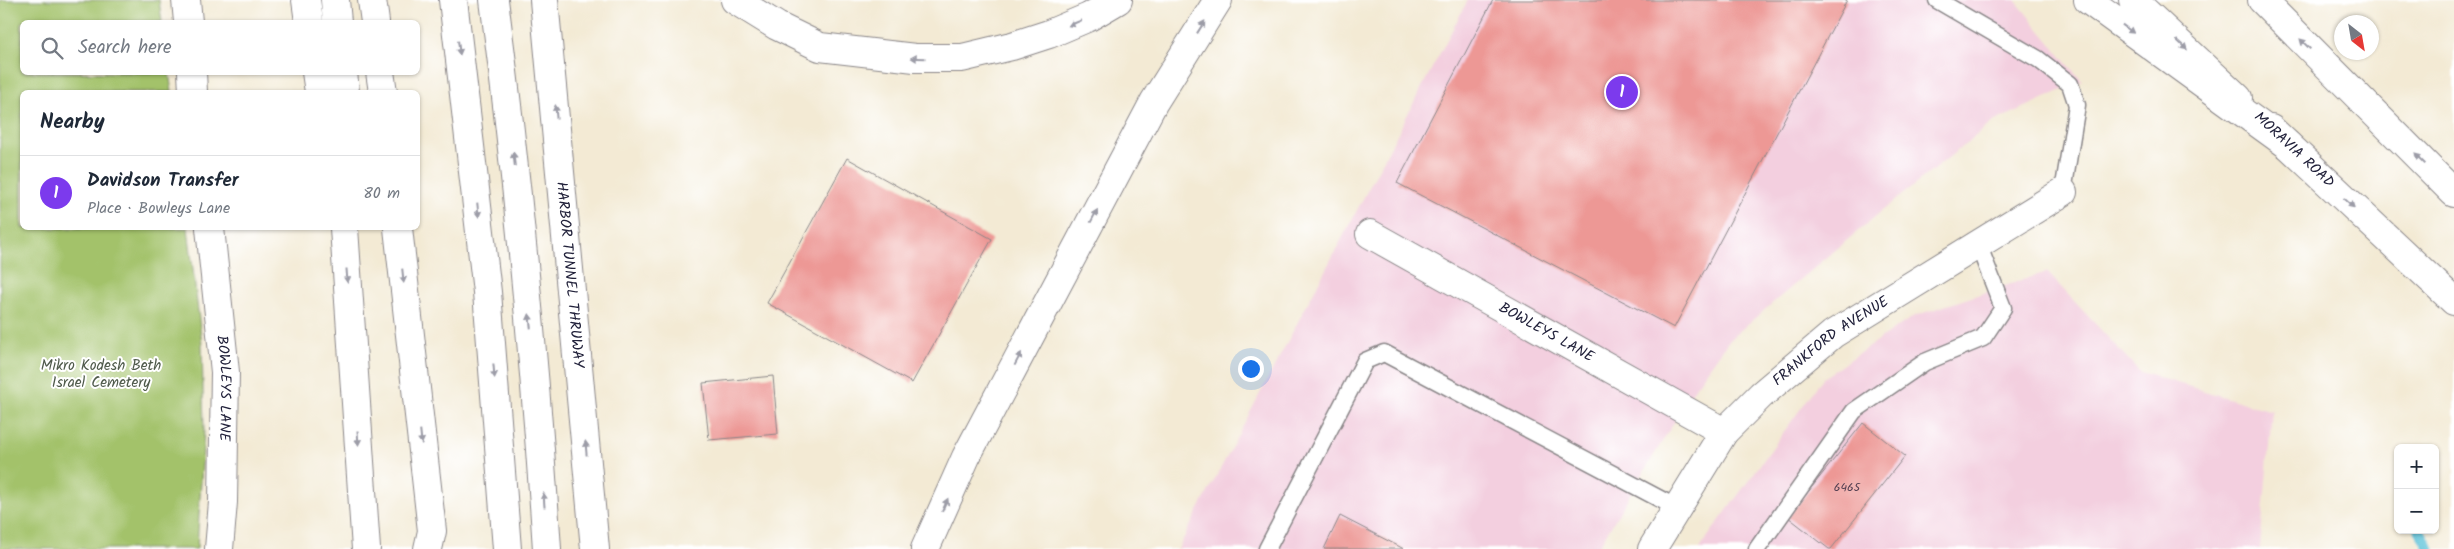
<!DOCTYPE html>
<meta charset="utf-8">
<style>
:root{--surface:#fff;--page:#f2f2f3;--text:#1f2937;--muted:#747a83;--line:#e0e1e3;--accent:#7c3aed}
body{margin:0;font-family:Kalam,sans-serif;background:var(--page);color:var(--text)}
.controls{position:absolute;right:15px;bottom:15px;display:grid;overflow:hidden;border-radius:8px;box-shadow:0 1px 4px #0004}
.controls button{width:45px;height:45px;display:grid;place-items:center;padding:0;border:0;border-bottom:1px solid var(--line);background:var(--surface);color:var(--text);font:25px sans-serif}
.compass{position:absolute;left:2334px;top:15px;width:45px;height:45px;border-radius:50%;background:var(--surface);box-shadow:0 1px 4px #0004;rotate:149deg}
.you{position:absolute;left:1250px;top:368px;width:18px;height:18px;margin:-12px;border:4px solid #fff;border-radius:50%;background:#1a73e8;box-shadow:0 0 0 8px #1a73e833}
.badge{display:grid;place-items:center;width:32px;height:32px;border-radius:50%;background:var(--accent);color:#fff;font-size:16px;font-weight:700}
.pin{position:absolute;translate:-50% -50%;border:2px solid #fff;box-shadow:0 1px 5px #0006}
.list{margin:0;padding:0;list-style:none}
h2{display:flex;justify-content:space-between;align-items:center;height:65px;margin:0;padding:0 20px;font-size:21px}
h2 small{font-size:16px;font-weight:400;color:var(--muted)}
.list li{display:grid;grid-template-columns:32px 1fr auto;gap:15px;align-items:center;box-sizing:border-box;height:75px;padding:0 20px;border-top:1px solid var(--line)}
.list b{display:block;font-size:19px;white-space:nowrap}
.list p{margin:0;font-size:16px;white-space:nowrap;color:var(--muted)}
.list em{font-size:16px;font-style:normal;color:var(--muted)}
.icon{flex:none;width:28px;height:28px;fill:none;stroke:currentColor;stroke-width:2;stroke-linecap:round;stroke-linejoin:round}
.map{position:relative;flex:none;width:2454px;height:549px;overflow:hidden}
.search{position:absolute;background:var(--surface);box-shadow:0 1px 4px #0004;left:20px;top:20px;width:400px;height:55px;display:flex;align-items:center;gap:12px;box-sizing:border-box;padding:0 18px;border-radius:8px;color:var(--muted);font-size:19px}
.panel{position:absolute;background:var(--surface);box-shadow:0 1px 4px #0004;left:20px;top:90px;width:400px;height:140px;border-radius:8px}
.map>svg:first-child{display:block}
.built{fill:#f3cfdf}
.green{fill:#a3c26a;stroke:#627252}
.lines{fill:none;stroke-linecap:round;stroke-linejoin:round}
.stream{stroke:#5ac1d8;stroke-width:11}
.building{fill:#ed9895}
.lane-casing{stroke:#8a8688;stroke-width:19}
.street-casing{stroke:#8a8688;stroke-width:30}
.primary-casing{stroke:#8a8688;stroke-width:30}
.highway-casing{stroke:#8a8688;stroke-width:30}
.lane{stroke:#fff;stroke-width:16}
.street{stroke:#fff;stroke-width:28}
.primary{stroke:#fff;stroke-width:28}
.highway{stroke:#fff;stroke-width:28}
.oneway{fill:#9c9ca7}
.labels{text-anchor:middle;dominant-baseline:central;stroke-width:4;stroke-linejoin:round;paint-order:stroke}
.number-label{font-size:12px;fill:#554052}
.street-label{font-size:15px;fill:#22223b;stroke:#fff}
.park-label{font-size:15px;fill:#4f5a4b;stroke:#fff}
</style>
<div class="map">
<svg width="2454" height="549" viewBox="0 0 2454 549">
<rect width="100%" height="100%" fill="#fff"/>
<filter id="ink" filterUnits="userSpaceOnUse"><feTurbulence type="fractalNoise" baseFrequency=".02" numOctaves="2"/><feDisplacementMap in="SourceGraphic" scale="10" xChannelSelector="R" yChannelSelector="G"/><feConvolveMatrix kernelMatrix="1 2 1 2 8 2 1 2 1" color-interpolation-filters="sRGB"/></filter>
<filter id="wash" filterUnits="userSpaceOnUse"><feTurbulence type="fractalNoise" baseFrequency=".0096" numOctaves="4" result="noise"/><feDisplacementMap in="SourceGraphic" scale="20" xChannelSelector="R" yChannelSelector="G"/><feGaussianBlur stdDeviation="1.12" result="paint"/><feColorMatrix in="noise" values="0 0 0 0 0 0 0 0 0 0 0 0 0 0 0 0 0 1.4 0 .05"/><feComposite in="paint" operator="in"/></filter>
<g filter="url(#wash)">
<rect width="100%" height="100%" fill="#f3ead4"/>
<path class="built" d="M1468,0H2015L2082,81L1993,122L1877,215L1730,339L1696,386L1597,549H1178Z
M2047,272L2140,372L2272,411L2260,549H1699L1823,378L1914,316Z"/>
<path class="green" d="M0,0H159L162,22H22V72L169,73L172,92H22V228H188L202,344L204,431L197,549H0Z"/>
<g class="lines">
<path class="stream" d="M2419,530L2430,549"/>
</g>
<g id="blocks">
<path class="building" d="M1493,0H1847L1674,328L1397,183Z
M847,158L992,239L912,383L767,303Z
M773,376L778,434L709,440L703,383Z
M1863,423L1905,456L1831,549H1829L1788,517Z
M1340,516L1404,549H1324Z"/>
</g>
</g>
<g filter="url(#ink)">
<use href="#blocks" fill-opacity="0" stroke="#8a8688" stroke-width="1"/>
<g class="lines">
<defs>
<path id="lane" d="M1937,0L2038,59L2070,84L2077,105L2063,192
M1267,549L1365,361L1384,353L1677,508
M1757,549L1854,411L1925,362L1983,338L2003,308L1978,244"/>
<g id="street">
<path d="M186,0L188,22"/>
<path d="M192,72L193,92"/>
<path id="s1" d="M210,228L225,372L223,502L219,549"/>
<path id="s2" d="M1370,234L1724,432"/>
<path id="s3" d="M1652,549L1724,432L1761,395L1833,334L2063,192"/>
</g>
<path id="primary" d="M2133,0L2238,98
M2262,0L2454,193
M2271,129L2454,301"/>
<g id="highway">
<path d="M306,0L309,22"/>
<path d="M335,0L337,22"/>
<path d="M372,0L375,22"/>
<path d="M453,0L487,292L507,549"/>
<path d="M494,0C518,183 535,365 547,549"/>
<path id="s4" d="M544,0L595,549"/>
<path d="M735,0L777,26L820,47L915,58H962L1012,46L1049,34L1089,17L1118,0"/>
<path d="M2088,0L2288,145"/>
<path d="M316,72L319,92"/>
<path d="M343,72L345,92"/>
<path d="M380,72L383,92"/>
<path d="M344,228L366,549"/>
<path d="M398,228L432,531L428,549"/>
<path d="M925,549L966,457L1154,102L1218,0"/>
</g>
</defs>
<use href="#lane" class="lane-casing"/>
<use href="#street" class="street-casing"/>
<use href="#primary" class="primary-casing"/>
<use href="#highway" class="highway-casing"/>
<use href="#lane" class="lane"/>
<use href="#street" class="street"/>
<use href="#primary" class="primary"/>
<use href="#highway" class="highway"/>
</g>
<defs><path id="oneway-solid" d="M-6-.8H1V-3.2L6.5 0L1 3.2V.8H-6Z" transform="scale(1.25)"/></defs>
<g class="oneway">
<use href="#oneway-solid" transform="translate(1075 23) rotate(157)"/>
<use href="#oneway-solid" transform="translate(1201 27) rotate(-58)"/>
<use href="#oneway-solid" transform="translate(2128 29) rotate(36)"/>
<use href="#oneway-solid" transform="translate(2305 44) rotate(-135)"/>
<use href="#oneway-solid" transform="translate(2182 45) rotate(43)"/>
<use href="#oneway-solid" transform="translate(459 48) rotate(83)"/>
<use href="#oneway-solid" transform="translate(918 58) rotate(-179)"/>
<use href="#oneway-solid" transform="translate(556 112) rotate(-95)"/>
<use href="#oneway-solid" transform="translate(514 159) rotate(-97)"/>
<use href="#oneway-solid" transform="translate(2420 159) rotate(-135)"/>
<use href="#oneway-solid" transform="translate(2349 203) rotate(43)"/>
<use href="#oneway-solid" transform="translate(478 210) rotate(84)"/>
<use href="#oneway-solid" transform="translate(1094 216) rotate(-62)"/>
<use href="#oneway-solid" transform="translate(347 276) rotate(86)"/>
<use href="#oneway-solid" transform="translate(403 276) rotate(84)"/>
<use href="#oneway-solid" transform="translate(530 321) rotate(-96)"/>
<use href="#oneway-solid" transform="translate(1018 359) rotate(-62)"/>
<use href="#oneway-solid" transform="translate(494 371) rotate(85)"/>
<use href="#oneway-solid" transform="translate(421 437) rotate(84)"/>
<use href="#oneway-solid" transform="translate(358 438) rotate(86)"/>
<use href="#oneway-solid" transform="translate(586 448) rotate(-95)"/>
<use href="#oneway-solid" transform="translate(544 500) rotate(-94)"/>
<use href="#oneway-solid" transform="translate(945 505) rotate(-66)"/>
</g>
</g>
<g class="labels">
<g class="number-label">
<text x="1847" y="487">6465</text>
</g>
<g class="street-label">
<text transform="translate(2294 150) rotate(43)">MORAVIA ROAD</text>
<text stroke="none"><textPath href="#s4" startOffset="276">HARBOR TUNNEL THRUWAY</textPath></text>
<text stroke="none"><textPath href="#s2" startOffset="202">BOWLEYS LANE</textPath></text>
<text stroke="none"><textPath href="#s3" startOffset="278">FRANKFORD AVENUE</textPath></text>
<text stroke="none"><textPath href="#s1" startOffset="161">BOWLEYS LANE</textPath></text>
</g>
<g class="park-label">
<text x="101" y="366">Mikro Kodesh Beth<tspan x="101" dy="17">Israel Cemetery</tspan></text>
</g>
</g>
</svg>
<div class="controls">
<button>+</button>
<button>−</button>
</div>
<svg class="compass" viewBox="-18 -18 36 36"><path d="M0-13l5 13h-10z" fill="#e53935"/><path d="M0 13l5-13h-10z" fill="#747a83"/></svg>
<div class="you"></div>
<div class="pin badge" style="left:1622px;top:92px">1</div>
<div class="search"><svg class="icon" aria-label="search" viewBox="0 0 24 24"><circle cx="10" cy="10" r="6"/><path d="M15 15l6 6"/></svg>Search here</div>
<section class="panel">
<h2>Nearby<small></small></h2>
<ul class="list">
<li><span class="badge">1</span><div><b>Davidson Transfer</b><p>Place · Bowleys Lane</p></div><em>80 m</em></li>
</ul>
</section>
</div>
